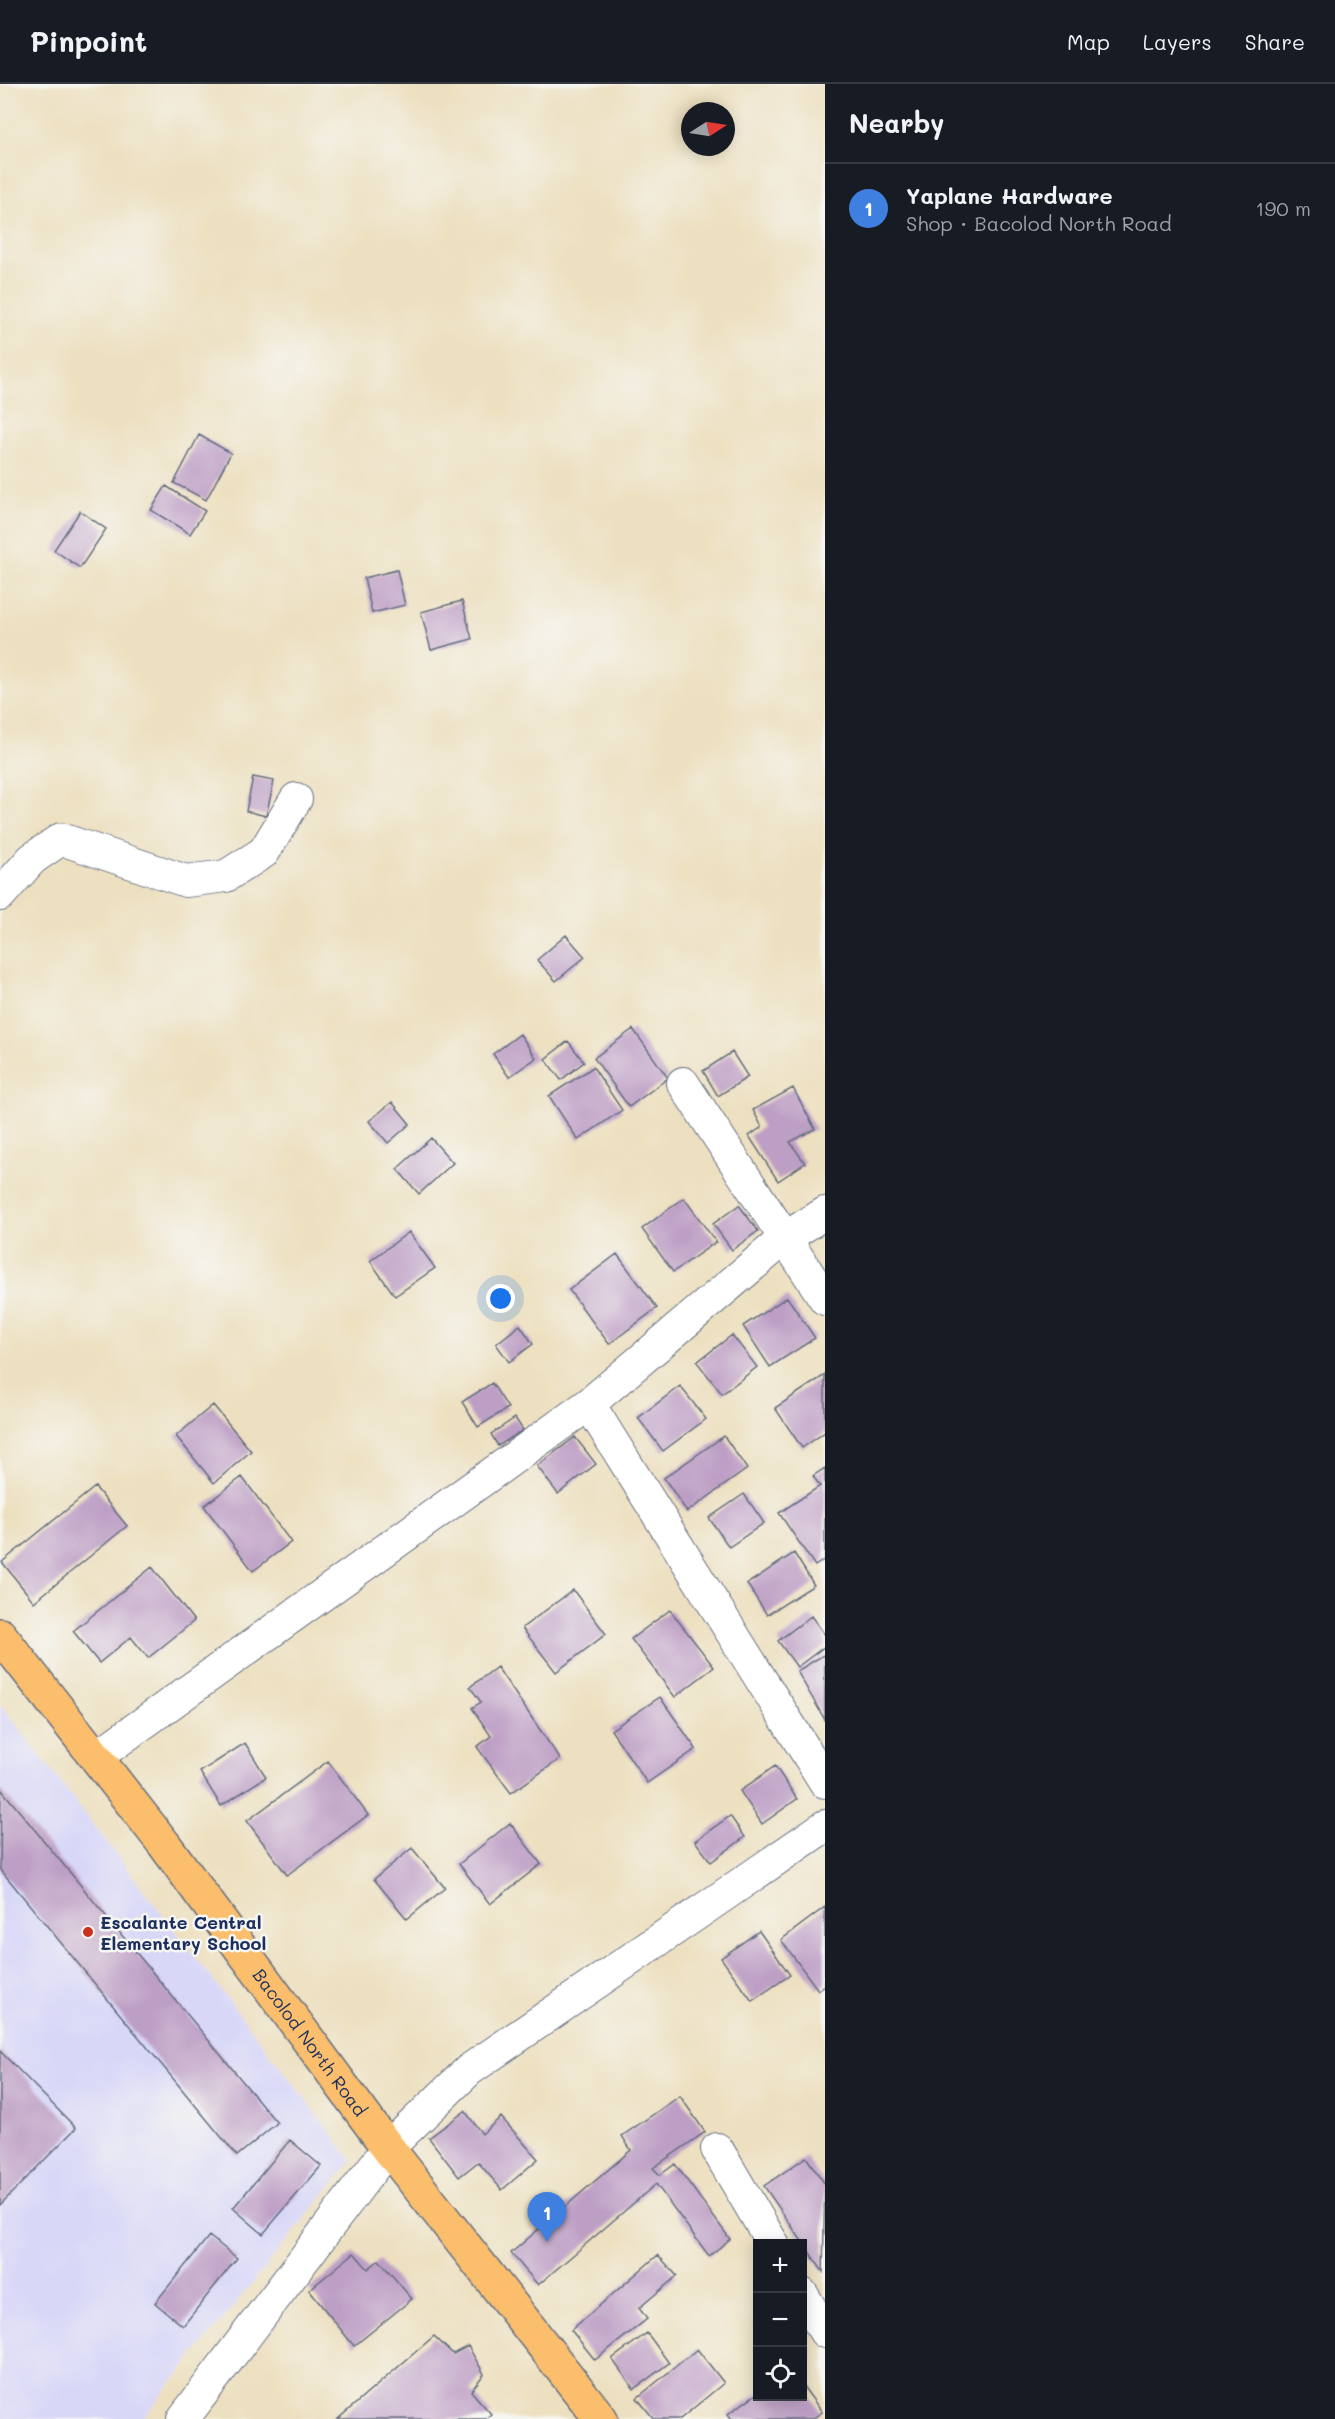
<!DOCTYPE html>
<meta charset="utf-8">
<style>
:root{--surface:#171b24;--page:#242831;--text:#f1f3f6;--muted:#9ea1a6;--line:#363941;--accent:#b45309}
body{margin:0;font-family:Mali,sans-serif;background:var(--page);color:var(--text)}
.controls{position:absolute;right:18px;bottom:18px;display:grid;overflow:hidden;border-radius:0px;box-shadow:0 3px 15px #0003}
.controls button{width:54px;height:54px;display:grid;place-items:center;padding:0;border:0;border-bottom:2px solid var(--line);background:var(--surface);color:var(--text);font:30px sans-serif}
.compass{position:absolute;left:681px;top:18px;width:54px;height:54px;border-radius:50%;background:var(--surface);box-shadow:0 3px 15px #0003;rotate:78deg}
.you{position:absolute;left:501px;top:1215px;width:21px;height:21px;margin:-15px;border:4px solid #fff;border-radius:50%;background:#1a73e8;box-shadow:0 0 0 9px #1a73e833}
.badge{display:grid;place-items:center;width:39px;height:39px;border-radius:50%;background:var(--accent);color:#fff;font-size:20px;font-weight:700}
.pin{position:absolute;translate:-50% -50px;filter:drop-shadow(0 2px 3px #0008)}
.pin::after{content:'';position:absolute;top:32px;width:21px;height:18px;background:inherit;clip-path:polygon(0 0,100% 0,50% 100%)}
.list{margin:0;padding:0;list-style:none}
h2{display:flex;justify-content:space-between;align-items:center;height:78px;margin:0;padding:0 24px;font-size:26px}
h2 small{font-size:20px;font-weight:400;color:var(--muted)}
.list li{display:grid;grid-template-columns:39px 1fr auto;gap:18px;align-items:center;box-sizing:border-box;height:90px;padding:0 24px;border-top:2px solid var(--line)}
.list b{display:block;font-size:22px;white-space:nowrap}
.list p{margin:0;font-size:20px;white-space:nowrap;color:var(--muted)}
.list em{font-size:20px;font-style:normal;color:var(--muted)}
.icon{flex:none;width:33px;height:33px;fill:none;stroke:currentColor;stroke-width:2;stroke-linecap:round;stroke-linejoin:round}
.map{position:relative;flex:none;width:825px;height:2335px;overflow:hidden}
header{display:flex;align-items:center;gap:36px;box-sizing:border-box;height:84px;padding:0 30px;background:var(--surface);border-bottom:2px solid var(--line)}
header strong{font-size:28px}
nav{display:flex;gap:33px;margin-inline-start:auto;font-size:21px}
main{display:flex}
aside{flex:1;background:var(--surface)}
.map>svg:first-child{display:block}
.built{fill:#d8d7f8}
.building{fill:#bd9ec5}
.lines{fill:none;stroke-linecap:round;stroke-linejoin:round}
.street-casing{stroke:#646d80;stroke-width:34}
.highway-casing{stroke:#646d80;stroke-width:36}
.street{stroke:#fff;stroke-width:32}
.highway{stroke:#fabe6d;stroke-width:33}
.poi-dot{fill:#c8321e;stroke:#f6f6f2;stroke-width:2}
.labels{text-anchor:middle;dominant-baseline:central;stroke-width:5;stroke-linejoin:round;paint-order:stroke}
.poi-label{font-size:18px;font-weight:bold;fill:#1b2f5e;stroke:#f6f6f2;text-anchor:start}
.street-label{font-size:18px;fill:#1b2f5e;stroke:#f6f6f2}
</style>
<header>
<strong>Pinpoint</strong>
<nav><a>Map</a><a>Layers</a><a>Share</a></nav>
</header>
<main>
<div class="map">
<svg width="825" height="2335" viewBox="0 0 825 2335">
<rect width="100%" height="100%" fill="#f6f6f2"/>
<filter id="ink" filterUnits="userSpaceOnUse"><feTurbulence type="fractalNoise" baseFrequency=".0167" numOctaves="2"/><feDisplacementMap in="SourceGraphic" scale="12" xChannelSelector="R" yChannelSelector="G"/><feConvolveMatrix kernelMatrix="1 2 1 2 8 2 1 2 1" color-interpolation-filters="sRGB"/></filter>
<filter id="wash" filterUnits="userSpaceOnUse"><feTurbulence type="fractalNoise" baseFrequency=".008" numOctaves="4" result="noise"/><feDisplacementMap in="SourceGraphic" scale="24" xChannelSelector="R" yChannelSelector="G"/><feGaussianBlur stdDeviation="1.35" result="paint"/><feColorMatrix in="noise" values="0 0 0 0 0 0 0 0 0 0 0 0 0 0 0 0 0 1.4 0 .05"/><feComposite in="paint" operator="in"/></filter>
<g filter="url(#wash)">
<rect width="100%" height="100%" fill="#ede0c0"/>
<path class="built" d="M0,1620L352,2076L142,2335H0Z"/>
<g id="blocks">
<path class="building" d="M199,351L231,369L206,416L174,399Z
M166,402L205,427L190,450L151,426Z
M80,427L106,445L80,484L54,466Z
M397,486L405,521L372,529L364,494Z
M462,517L472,555L431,566L421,528Z
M253,693L274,697L266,732L246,727Z
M566,851L585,873L556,897L537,876Z
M633,945L668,994L629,1023L594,974Z
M520,950L536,974L509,993L493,970Z
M568,957L584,978L561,996L545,975Z
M732,968L748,993L718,1012L703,987Z
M593,983L622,1026L578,1056L549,1012Z
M793,1004L815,1045L790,1058L805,1079L778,1097L749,1052L762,1043L753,1026Z
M392,1018L410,1040L388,1059L369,1037Z
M431,1054L453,1079L419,1110L397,1085Z
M684,1114L716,1158L673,1188L642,1145Z
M739,1121L758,1147L732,1166L713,1140Z
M409,1148L435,1184L395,1212L370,1177Z
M617,1170L657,1224L609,1260L569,1206Z
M787,1213L815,1254L770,1283L743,1242Z
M520,1241L533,1260L509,1278L496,1260Z
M732,1251L757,1283L722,1310L697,1278Z
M825,1291V1348L802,1364L775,1324Z
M492,1299L508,1324L478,1343L462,1318Z
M680,1302L706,1335L663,1367L638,1334Z
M213,1321L251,1367L214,1399L176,1352Z
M515,1334L523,1346L498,1362L491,1350Z
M724,1352L747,1385L687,1428L664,1394Z
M575,1353L596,1380L558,1410L537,1382Z
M825,1384V1475L815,1482L779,1429L820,1402L813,1392Z
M242,1393L291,1458L253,1487L204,1422Z
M95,1403L127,1442L34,1518L2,1478Z
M744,1410L764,1439L729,1463L709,1434Z
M794,1469L814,1501L767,1531L747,1500Z
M152,1483L194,1537L148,1574L131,1553L99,1579L73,1547Z
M573,1506L606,1550L556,1588L522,1544Z
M670,1526L714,1583L675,1613L631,1555Z
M811,1532L825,1551V1562L797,1583L778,1557Z
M825,1570V1636L797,1587Z
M497,1583L560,1675L511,1709L477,1663L491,1652L472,1624L481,1618L470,1603Z
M660,1613L696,1665L647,1699L611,1646Z
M245,1659L266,1693L221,1722L200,1688Z
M328,1677L368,1731L287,1791L247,1737Z
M775,1682L797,1715L762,1740L740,1707Z
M1,1705L277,2039L237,2072L0,1785Z
M730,1732L745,1753L711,1778L695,1757Z
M510,1739L541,1780L490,1820L459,1780Z
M412,1764L445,1804L407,1835L374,1795Z
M825,1823V1901L818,1906L781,1856Z
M759,1847L790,1891L752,1917L721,1874Z
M0,1967L76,2044L0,2121Z
M680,2012L705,2048L653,2084L660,2091L675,2080L730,2155L709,2172L656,2100L538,2201L511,2169L631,2066L622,2052Z
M465,2027L482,2050L501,2033L538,2075L502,2106L478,2078L459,2093L429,2054Z
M290,2056L321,2082L263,2150L233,2124Z
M806,2073L825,2100L823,2188L764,2102Z
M209,2152L237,2174L183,2242L155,2219Z
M354,2169L368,2185L379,2176L412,2215L354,2262L309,2206Z
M658,2171L677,2192L639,2224L647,2235L595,2276L571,2246Z
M647,2249L669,2279L634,2305L612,2275Z
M434,2252L453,2270L468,2262L484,2290L471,2307L491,2330L485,2335H338Z
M697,2265L724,2299L680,2335H654L637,2314Z
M802,2301L822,2328L812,2335H732L728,2330L758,2309V2312H802Z"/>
</g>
</g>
<g filter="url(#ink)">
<use href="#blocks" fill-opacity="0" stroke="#646d80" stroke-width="1.5"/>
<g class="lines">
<defs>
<path id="street" d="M0,811L32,775L61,755L186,797L226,792L264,768L296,715
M683,999L825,1215
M589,1320L825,1698
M96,1673L589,1320L785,1154L825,1129
M717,2065L773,2160
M802,2210L825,2248
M183,2335L388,2064L469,1986L825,1742"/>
<g id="highway">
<path id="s1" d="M0,1551L164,1760L388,2064L601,2335"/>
</g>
</defs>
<use href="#street" class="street-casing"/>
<use href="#highway" class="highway-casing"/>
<use href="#street" class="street"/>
<use href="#highway" class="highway"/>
</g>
</g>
<circle class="poi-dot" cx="88" cy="1848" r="6"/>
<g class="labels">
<g class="poi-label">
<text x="100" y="1838">Escalante Central<tspan x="100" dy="21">Elementary School</tspan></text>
</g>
<g class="street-label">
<text stroke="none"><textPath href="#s1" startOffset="512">Bacolod North Road</textPath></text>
</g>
</g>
</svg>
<div class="controls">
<button>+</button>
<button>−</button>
<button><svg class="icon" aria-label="locate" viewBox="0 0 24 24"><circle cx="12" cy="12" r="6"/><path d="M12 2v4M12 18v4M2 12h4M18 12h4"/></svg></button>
</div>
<svg class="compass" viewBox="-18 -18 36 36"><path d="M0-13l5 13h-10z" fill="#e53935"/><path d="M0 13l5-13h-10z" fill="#9ea1a6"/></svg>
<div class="you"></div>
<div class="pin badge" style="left:547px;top:2158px;background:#3f7fe0">1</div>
</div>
<aside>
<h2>Nearby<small></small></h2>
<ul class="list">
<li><span class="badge" style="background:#3f7fe0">1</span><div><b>Yaplane Hardware</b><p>Shop · Bacolod North Road</p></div><em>190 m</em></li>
</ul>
</aside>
</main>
